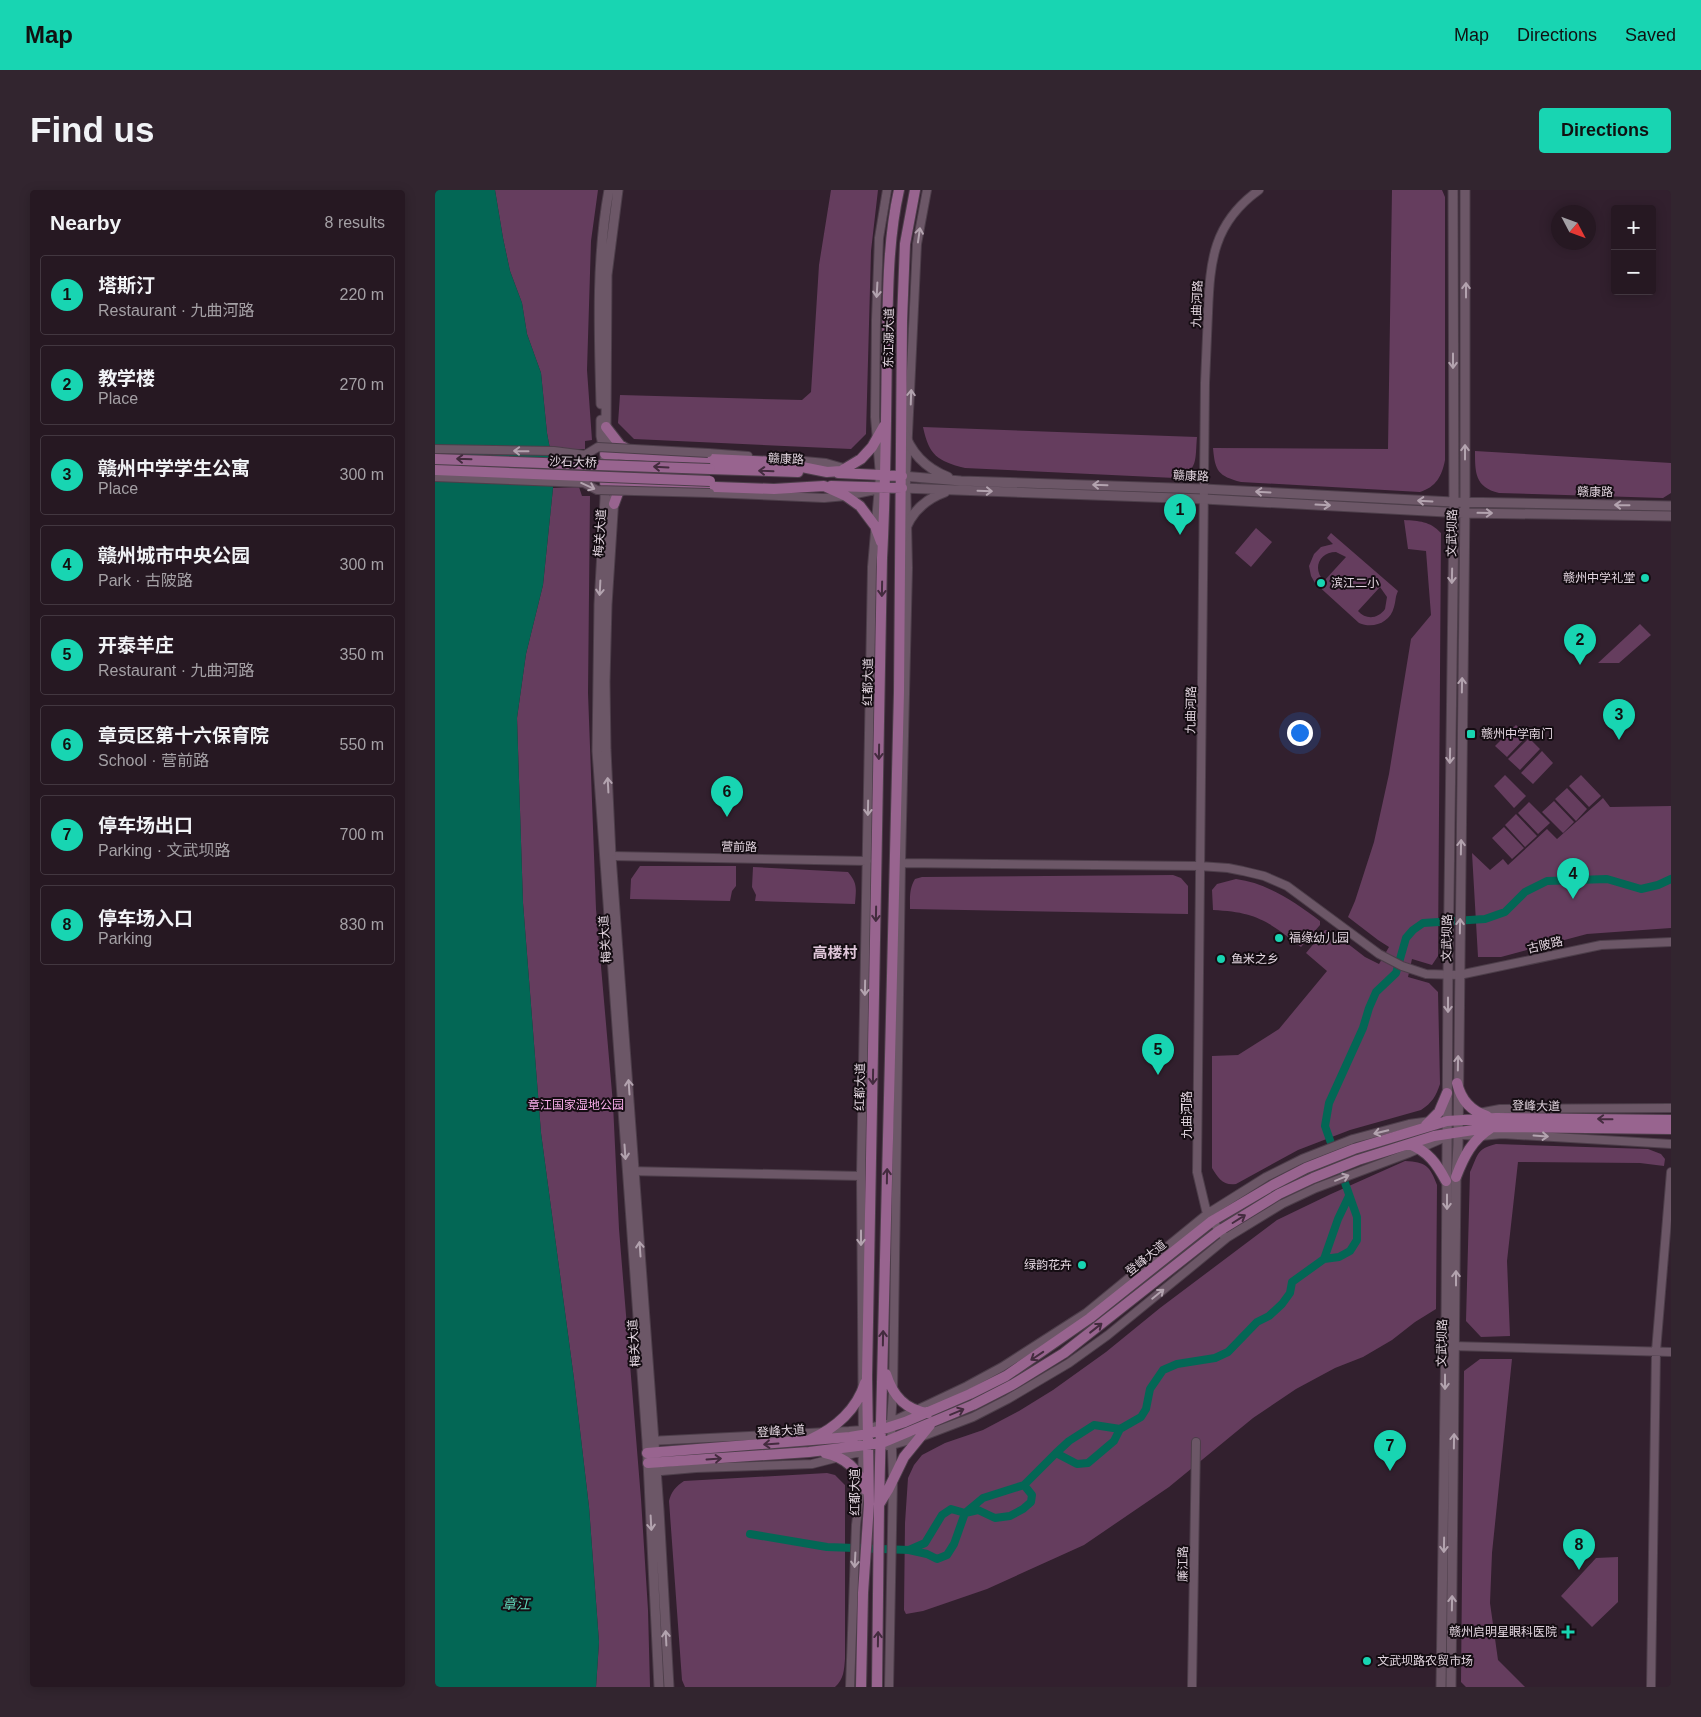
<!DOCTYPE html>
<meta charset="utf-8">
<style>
:root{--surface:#261822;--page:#32252f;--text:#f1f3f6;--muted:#a4a0a5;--line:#423740;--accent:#18d5b2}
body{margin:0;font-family:Arial,"Noto Sans SC",sans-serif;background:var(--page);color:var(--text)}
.controls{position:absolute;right:15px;top:15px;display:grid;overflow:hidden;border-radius:5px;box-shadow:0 2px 12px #0003}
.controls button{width:45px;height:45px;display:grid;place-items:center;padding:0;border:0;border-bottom:1px solid var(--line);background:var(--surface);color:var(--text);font:25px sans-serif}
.compass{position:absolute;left:1116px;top:15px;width:45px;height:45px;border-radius:50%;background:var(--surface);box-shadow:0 2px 12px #0003;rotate:131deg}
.you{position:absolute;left:864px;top:542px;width:18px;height:18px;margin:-12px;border:4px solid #fff;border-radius:50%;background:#1a73e8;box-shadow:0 0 0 8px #1a73e833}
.badge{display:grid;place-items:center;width:32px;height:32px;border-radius:50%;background:var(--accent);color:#111;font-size:16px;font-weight:700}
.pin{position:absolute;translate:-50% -41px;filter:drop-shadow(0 1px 2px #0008)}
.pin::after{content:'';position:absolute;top:26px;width:18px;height:15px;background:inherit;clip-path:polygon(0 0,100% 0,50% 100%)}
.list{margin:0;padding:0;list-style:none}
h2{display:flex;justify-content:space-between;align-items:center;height:65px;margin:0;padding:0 20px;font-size:21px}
h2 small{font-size:16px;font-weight:400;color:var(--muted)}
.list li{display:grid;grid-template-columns:32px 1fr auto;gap:15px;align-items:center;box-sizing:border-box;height:80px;margin:0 10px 10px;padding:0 10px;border:1px solid var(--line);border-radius:5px}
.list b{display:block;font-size:19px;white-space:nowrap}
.list p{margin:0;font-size:16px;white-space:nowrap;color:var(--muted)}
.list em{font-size:16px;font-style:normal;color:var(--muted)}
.map{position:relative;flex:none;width:1236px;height:1497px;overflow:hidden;border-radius:5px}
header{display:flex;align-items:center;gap:30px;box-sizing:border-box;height:70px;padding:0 25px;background:var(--accent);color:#111}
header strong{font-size:24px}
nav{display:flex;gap:28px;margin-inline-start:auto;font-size:18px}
.intro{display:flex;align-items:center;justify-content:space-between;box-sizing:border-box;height:120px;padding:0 30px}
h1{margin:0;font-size:35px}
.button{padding:12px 22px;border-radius:5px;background:var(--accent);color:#111;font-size:18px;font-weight:700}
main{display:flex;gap:30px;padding:0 30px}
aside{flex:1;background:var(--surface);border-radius:5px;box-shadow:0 2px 12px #0003}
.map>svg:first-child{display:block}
.green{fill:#653d5e;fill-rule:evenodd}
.water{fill:#036755}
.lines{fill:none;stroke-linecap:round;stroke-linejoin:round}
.canal{stroke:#036755;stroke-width:8}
.tertiary-casing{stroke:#4d3e4a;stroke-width:10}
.secondary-casing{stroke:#4d3e4a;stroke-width:11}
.primary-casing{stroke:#4d3e4a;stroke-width:12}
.tertiary{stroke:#6c5767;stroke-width:8}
.secondary{stroke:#6c5767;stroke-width:9}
.primary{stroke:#98648f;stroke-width:10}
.tertiary-bridge-casing{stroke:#4d3e4a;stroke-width:10;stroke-linecap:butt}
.primary-bridge-casing{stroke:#4d3e4a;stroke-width:12;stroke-linecap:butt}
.tertiary-bridge{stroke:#6c5767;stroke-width:8}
.primary-bridge{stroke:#98648f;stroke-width:10}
.oneway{stroke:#b3a3af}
.oneway2{stroke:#432b3e}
.poi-dot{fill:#18d5b2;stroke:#150d13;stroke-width:2}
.labels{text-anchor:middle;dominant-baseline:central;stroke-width:4;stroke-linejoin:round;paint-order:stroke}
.street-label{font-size:12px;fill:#e2d5df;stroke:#150d13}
.poi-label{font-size:12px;fill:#e2d5df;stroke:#150d13;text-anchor:start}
.park-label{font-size:12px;fill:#f8ade9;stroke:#150d13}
.water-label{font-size:14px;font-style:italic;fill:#62d9bc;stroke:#150d13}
.quarter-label{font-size:15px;font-weight:bold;fill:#dfc6d9;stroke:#150d13}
</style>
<header>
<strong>Map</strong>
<nav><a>Map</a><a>Directions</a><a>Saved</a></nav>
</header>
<div class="intro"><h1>Find us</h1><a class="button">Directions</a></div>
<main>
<aside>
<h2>Nearby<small>8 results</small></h2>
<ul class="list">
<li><span class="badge">1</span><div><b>塔斯汀</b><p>Restaurant · 九曲河路</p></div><em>220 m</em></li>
<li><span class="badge">2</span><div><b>教学楼</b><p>Place</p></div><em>270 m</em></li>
<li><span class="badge">3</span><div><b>赣州中学学生公寓</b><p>Place</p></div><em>300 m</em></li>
<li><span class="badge">4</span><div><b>赣州城市中央公园</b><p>Park · 古陂路</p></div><em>300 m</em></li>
<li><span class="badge">5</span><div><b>开泰羊庄</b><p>Restaurant · 九曲河路</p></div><em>350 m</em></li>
<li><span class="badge">6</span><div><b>章贡区第十六保育院</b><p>School · 营前路</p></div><em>550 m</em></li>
<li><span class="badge">7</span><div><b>停车场出口</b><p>Parking · 文武坝路</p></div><em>700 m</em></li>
<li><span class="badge">8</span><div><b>停车场入口</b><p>Parking</p></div><em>830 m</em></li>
</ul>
</aside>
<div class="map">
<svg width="1236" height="1497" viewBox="0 0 1236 1497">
<rect width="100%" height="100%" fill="#32202e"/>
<path class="green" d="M60,0H163L156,51L152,180L157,250L150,251V259H115L112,243L106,183L92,144L87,113L75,81L68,48Z
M396,0H443L436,61L431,244L416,259L199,249L183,233L185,205L367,210L376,202L384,75Z
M957,0H1007L1010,7V270C1007,286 1001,297 985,302L806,292C783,286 780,281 778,258L953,259Z
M488,237L762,247C760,268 764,282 740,288L530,278C502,271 494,265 488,237Z
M1040,261L1236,273V303L1228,308L1064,303C1040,297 1040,283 1040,261Z
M144,297L147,306H155L153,503L161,719L178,914L184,1039L206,1309L213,1420L215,1497H161L164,1452L154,1317L139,1189L106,943L88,713L82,528L91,464L108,395L118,298Z
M969,330C984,331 995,331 1006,343L1003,766L997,775L977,769L973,787L994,793L1003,802L1005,894C1001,906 997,913 986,920L915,940L863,960L801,994C788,996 783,988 777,978V866L803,865L844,839L892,781L871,763L890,740H895L930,767L944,774L954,757L943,750L913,727L920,711L939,652L954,584L976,449L996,425L991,361L973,359Z
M821,338L837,352L816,377L800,363Z
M896,343L963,401C960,407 961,411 959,417C955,433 938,439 924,433L880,393L876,386L874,376L879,364L886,357L898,354L892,348ZM901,362L911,367L889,391C877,379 884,362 901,362ZM945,397L952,407L950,419C943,429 931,430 923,421Z
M1205,434L1216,445L1184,473H1163Z
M1081,535L1092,546L1072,567L1060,556Z
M1094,548L1105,559L1085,580L1073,569Z
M1107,561L1118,573L1098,594L1086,583Z
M1070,585L1091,606L1079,618L1059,596Z
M1146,585L1166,606L1154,617L1134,596Z
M1132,598L1152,619L1141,631L1120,609Z
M1168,608L1175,617L1236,616V738L1152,744L1066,767H1043L1037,663L1055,680L1068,669L1073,675L1112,639L1122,649Z
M1119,611L1139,632L1128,643L1107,622Z
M1094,612L1115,633L1103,644L1083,623Z
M1081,624L1102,646L1090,657L1070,635Z
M1069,637L1089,658L1077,669L1057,648Z
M205,676H301V696L297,701L295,711L195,709L196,689Z
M318,677L413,682C423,694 421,699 420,714L320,711L321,705L317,697Z
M738,685L746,688L753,696V724L475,719C475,708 474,699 480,689L487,687Z
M801,689C832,693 860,712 885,731V735L866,757C833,731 821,722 778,720L777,700L782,694Z
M1061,954L1213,959L1226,964L1230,969L1229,976L1205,973L1083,972L1072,1071L1075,1146L1046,1147L1031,1131L1035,982C1043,965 1041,959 1061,954Z
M970,971C991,972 995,976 1002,995L1001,1119L980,1132L957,1150L928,1167L900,1178L861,1199L818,1228L734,1297L649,1355L552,1399L488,1421L471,1424L469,1420L470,1333L473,1288L479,1275L487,1265L510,1253L548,1240L584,1221L618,1200L671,1162L725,1118L842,1030L896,1004Z
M1045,1169H1077L1057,1363L1055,1413L1063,1470L1090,1497H1031L1026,1492L1029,1181Z
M392,1283L400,1285L410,1295V1469C409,1480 409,1489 400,1497H250L247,1490L234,1311C236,1302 241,1296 249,1291Z
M1183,1367V1412L1157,1437L1126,1406L1161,1368Z"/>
<path class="water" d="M0,0H60L68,48L75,81L87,113L92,144L106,183L112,243L115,259L118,298L108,395L91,464L82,528L88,713L106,943L139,1189L154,1317L164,1452L161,1497H0Z"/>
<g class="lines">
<path class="canal" d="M889,1069L903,1029L914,1006
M621,1263L634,1251L659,1235L685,1239
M315,1344L392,1357L474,1360L490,1353L507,1325L516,1319L530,1323L543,1320L560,1328L575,1326L588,1319L596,1312L597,1305L589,1295L621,1263L642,1274L653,1273L679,1251L685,1239L706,1227L711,1219L715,1199L728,1180L742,1174L780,1168L793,1162L822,1132L834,1126L847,1114L855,1103L857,1092L889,1069L904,1067L915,1061L922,1050V1027L890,936L894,913L928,838L934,818L941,802L961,783L971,748L978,740L988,733L1050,729L1070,722L1090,702L1112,691L1172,689L1206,699L1223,695L1236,689
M474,1360L492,1364L502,1369L512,1365L519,1354L530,1323L548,1308L589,1295"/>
<defs>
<path id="tertiary" d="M273,263L313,266
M347,269L391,273L412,279
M275,303L389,308L411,306L440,300
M176,666L432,671
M466,673L764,676L793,678L808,681L829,686L852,696L944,764L967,776L991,784L1024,785L1166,755L1236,752
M1044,923L1065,919L1236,918
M1027,945L1046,946L1067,944L1236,954
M193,981L426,986
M788,1045L772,1024L762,982L770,193C771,169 772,146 773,123C775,71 778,33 824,0
M1016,1156L1236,1162
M214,1251L414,1241L427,1240L456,1232L532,1196L567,1177L651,1123L772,1024L831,987L867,969L918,949L974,934L996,931
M453,1256L483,1248L538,1227L573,1209L634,1173L673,1145L793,1047L847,1014L881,998L974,963L1011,947
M215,1282L261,1278L377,1274L432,1260
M415,1497L421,1335L427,1289L428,1260L426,986L437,377L445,285L440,227L441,130L444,48L452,0
M454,1497L458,1288L456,1232L458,1203L466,673L473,378L471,286L482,54L492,0
M757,1497L761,1252
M1216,1497L1221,1161L1236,982"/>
<path id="secondary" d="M166,214C164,143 161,70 174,0
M166,230V246L170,264V308L164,414L162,561L212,1251L224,1497
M468,239C475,262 490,278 513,287
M467,286L526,291L769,299L1018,312L1236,316
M179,294L178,264L171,237L172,85L183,0
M467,298L769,309L1029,323L1236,326
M179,307L172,415L170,492L171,560L176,666L224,1320L234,1497
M467,349C473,326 488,310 510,302
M1006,1497L1011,1138L1013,786L1019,322L1018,0
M1016,1497L1021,987L1023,955L1030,312V0"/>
<path id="primary" d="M171,237L185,255L195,261
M170,264L342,272L392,282L406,281L426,269L437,257L449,236
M275,279L363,282
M403,283L467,286
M170,293L339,299L389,296L411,306L425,316L440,336L446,352
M396,296L467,298
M179,314L183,303L192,295
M1022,893C1026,910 1036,921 1052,926
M991,935L1004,922L1012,903
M974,954C993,961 1002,974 1011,991
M1021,987C1029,966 1037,950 1056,938
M451,1184C458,1206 470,1220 493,1223
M376,1249C401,1238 422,1219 430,1193
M212,1263L415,1247L433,1244L470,1232L535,1204L571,1186L655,1128L777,1031L838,995L871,978L919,959L1012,931L1061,928L1236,930
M390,1263C410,1267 424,1280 431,1300
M213,1273L374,1262L447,1253L538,1215L577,1195L629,1163L784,1041L844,1004L878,988L923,970L999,946L1058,937L1236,939
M445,1313L453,1300L469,1267L495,1235
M426,1497L428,1403L434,1314L432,1187L447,368C451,295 451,223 452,151C453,101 453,49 464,0
M442,1497L444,1314L464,502L467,131L470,54L480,0"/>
</defs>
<use href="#tertiary" class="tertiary-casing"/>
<use href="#secondary" class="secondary-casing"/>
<use href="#primary" class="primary-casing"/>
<use href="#tertiary" class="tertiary"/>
<use href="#secondary" class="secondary"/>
<use href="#primary" class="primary"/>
<defs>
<path id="tertiary-bridge" d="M0,259L119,261L150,265L163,257L273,263
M0,287L149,293L162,300L275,303"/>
<path id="primary-bridge" d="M0,269L275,279
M0,280L275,291"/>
</defs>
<use href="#tertiary-bridge" class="tertiary-bridge-casing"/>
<use href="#primary-bridge" class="primary-bridge-casing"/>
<use href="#tertiary-bridge" class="tertiary-bridge"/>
<use href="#primary-bridge" class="primary-bridge"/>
</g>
<defs><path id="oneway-shaft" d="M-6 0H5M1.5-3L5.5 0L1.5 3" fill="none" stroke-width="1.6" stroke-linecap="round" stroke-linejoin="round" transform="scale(1.25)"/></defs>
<g class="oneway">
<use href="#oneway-shaft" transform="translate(484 45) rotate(-82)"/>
<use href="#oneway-shaft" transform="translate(442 100) rotate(93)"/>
<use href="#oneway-shaft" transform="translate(1031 100) rotate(-90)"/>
<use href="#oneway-shaft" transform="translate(1018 171) rotate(90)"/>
<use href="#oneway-shaft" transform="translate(476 207) rotate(-88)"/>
<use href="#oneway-shaft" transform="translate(86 261) rotate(-179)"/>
<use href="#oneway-shaft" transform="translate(1030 262) rotate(-90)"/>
<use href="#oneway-shaft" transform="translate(665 295) rotate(-178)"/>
<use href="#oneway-shaft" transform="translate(153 296) rotate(24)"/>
<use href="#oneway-shaft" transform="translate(550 301) rotate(2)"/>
<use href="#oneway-shaft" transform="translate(828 302) rotate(-177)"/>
<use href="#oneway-shaft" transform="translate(990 311) rotate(-177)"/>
<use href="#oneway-shaft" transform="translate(888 315) rotate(3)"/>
<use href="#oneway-shaft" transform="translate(1187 315) rotate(-179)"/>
<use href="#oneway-shaft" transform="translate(1050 323) rotate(1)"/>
<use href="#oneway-shaft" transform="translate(1017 386) rotate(91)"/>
<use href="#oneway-shaft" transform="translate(165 398) rotate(93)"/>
<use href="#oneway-shaft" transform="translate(1027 495) rotate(-89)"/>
<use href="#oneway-shaft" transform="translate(1015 566) rotate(91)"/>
<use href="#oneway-shaft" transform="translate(173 595) rotate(-93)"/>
<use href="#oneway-shaft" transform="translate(433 618) rotate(91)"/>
<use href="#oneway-shaft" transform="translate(1026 657) rotate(-89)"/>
<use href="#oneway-shaft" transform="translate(1025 736) rotate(-89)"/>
<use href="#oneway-shaft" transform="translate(430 798) rotate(91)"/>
<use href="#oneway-shaft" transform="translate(1013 815) rotate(90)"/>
<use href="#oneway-shaft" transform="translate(1023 873) rotate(-89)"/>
<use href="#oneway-shaft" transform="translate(194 897) rotate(-94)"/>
<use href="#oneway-shaft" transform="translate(946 942) rotate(166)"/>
<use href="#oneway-shaft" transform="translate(1106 946) rotate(4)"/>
<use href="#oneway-shaft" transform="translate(190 962) rotate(86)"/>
<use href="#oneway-shaft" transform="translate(907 988) rotate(-22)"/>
<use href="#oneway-shaft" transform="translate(1012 1012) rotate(90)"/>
<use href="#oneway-shaft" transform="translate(426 1048) rotate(90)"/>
<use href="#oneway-shaft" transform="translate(205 1059) rotate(-94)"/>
<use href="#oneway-shaft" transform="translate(1021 1088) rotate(-90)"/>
<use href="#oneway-shaft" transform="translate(723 1104) rotate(-39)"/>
<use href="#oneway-shaft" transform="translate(1010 1192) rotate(90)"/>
<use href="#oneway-shaft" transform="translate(1019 1251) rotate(-89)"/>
<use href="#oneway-shaft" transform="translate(216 1333) rotate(87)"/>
<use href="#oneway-shaft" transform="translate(1009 1355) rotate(91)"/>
<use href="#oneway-shaft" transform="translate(420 1370) rotate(93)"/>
<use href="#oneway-shaft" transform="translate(1017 1413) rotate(-89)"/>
<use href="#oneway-shaft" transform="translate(231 1448) rotate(-93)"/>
</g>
<g class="oneway2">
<use href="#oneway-shaft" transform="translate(29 269) rotate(-178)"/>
<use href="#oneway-shaft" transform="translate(226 277) rotate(-177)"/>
<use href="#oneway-shaft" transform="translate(331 281) rotate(-178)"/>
<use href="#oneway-shaft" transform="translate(447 399) rotate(91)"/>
<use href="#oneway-shaft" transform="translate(444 562) rotate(91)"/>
<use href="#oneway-shaft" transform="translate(441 724) rotate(91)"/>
<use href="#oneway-shaft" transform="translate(438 887) rotate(91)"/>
<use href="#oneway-shaft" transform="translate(1170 929) rotate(-179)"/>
<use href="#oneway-shaft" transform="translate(452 986) rotate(-89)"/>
<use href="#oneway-shaft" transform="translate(804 1029) rotate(-32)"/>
<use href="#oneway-shaft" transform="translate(661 1138) rotate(-38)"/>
<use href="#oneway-shaft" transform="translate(448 1148) rotate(-89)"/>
<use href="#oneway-shaft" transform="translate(602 1166) rotate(146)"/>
<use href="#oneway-shaft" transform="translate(522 1222) rotate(-23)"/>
<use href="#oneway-shaft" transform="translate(336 1254) rotate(176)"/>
<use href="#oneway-shaft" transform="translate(279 1269) rotate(-4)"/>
<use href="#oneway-shaft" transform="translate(443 1449) rotate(-89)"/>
</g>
<g class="poi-dot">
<circle cx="1210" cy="388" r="5"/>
<circle cx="886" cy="393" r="5"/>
<rect x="1031" y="539" width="10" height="10" rx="2.5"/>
<circle cx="844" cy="748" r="5"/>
<circle cx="786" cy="769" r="5"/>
<circle cx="647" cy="1075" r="5"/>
<path d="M1130.5 1434.5h5v5h5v5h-5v5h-5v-5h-5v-5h5z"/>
<circle cx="932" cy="1471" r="5"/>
</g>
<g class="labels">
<g class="street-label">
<text transform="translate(762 114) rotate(-88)">九曲河路</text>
<text transform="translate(454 148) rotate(-89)">东江源大道</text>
<text transform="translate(351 269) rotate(2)">赣康路</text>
<text transform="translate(138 272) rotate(2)">沙石大桥</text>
<text transform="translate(756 286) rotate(2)">赣康路</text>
<text transform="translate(1160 302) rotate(1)">赣康路</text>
<text transform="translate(165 343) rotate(-86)">梅关大道</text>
<text transform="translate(1017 343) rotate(-89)">文武坝路</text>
<text transform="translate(433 492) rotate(-89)">红都大道</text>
<text transform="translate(756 520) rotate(-89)">九曲河路</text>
<text transform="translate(304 657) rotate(1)">营前路</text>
<text transform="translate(1012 748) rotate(-89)">文武坝路</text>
<text transform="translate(170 749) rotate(-94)">梅关大道</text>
<text transform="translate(1110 755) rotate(-13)">古陂路</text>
<text transform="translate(425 897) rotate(-89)">红都大道</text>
<text transform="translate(1101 916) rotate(1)">登峰大道</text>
<text transform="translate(752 925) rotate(-90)">九曲河路</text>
<text transform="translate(711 1068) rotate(-39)">登峰大道</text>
<text transform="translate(199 1153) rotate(-94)">梅关大道</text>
<text transform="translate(1007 1153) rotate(-89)">文武坝路</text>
<text transform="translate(346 1241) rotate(-4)">登峰大道</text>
<text transform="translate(420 1302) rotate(-90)">红都大道</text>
<text transform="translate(748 1374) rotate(-89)">廉江路</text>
</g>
<g class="poi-label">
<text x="1200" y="388" text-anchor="end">赣州中学礼堂</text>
<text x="896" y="393">滨江二小</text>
<text x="1046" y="544">赣州中学南门</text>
<text x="854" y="748">福缘幼儿园</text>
<text x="796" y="769">鱼米之乡</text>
<text x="637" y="1075" text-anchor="end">绿韵花卉</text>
<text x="1122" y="1442" text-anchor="end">赣州启明星眼科医院</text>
<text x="942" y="1471">文武坝路农贸市场</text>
</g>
<g class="park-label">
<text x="141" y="915">章江国家湿地公园</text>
</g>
<g class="water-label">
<text x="81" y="1414">章江</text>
</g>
<g class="quarter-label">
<text x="400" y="762">高楼村</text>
</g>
</g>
</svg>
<div class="controls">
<button>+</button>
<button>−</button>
</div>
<svg class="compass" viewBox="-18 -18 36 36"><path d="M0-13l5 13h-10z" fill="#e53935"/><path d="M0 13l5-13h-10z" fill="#a4a0a5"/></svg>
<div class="you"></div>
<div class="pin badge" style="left:745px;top:345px">1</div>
<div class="pin badge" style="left:1145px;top:475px">2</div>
<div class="pin badge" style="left:1184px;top:550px">3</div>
<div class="pin badge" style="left:1138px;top:709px">4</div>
<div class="pin badge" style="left:723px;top:885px">5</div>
<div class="pin badge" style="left:292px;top:627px">6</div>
<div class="pin badge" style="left:955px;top:1281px">7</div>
<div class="pin badge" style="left:1144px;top:1380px">8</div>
</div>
</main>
